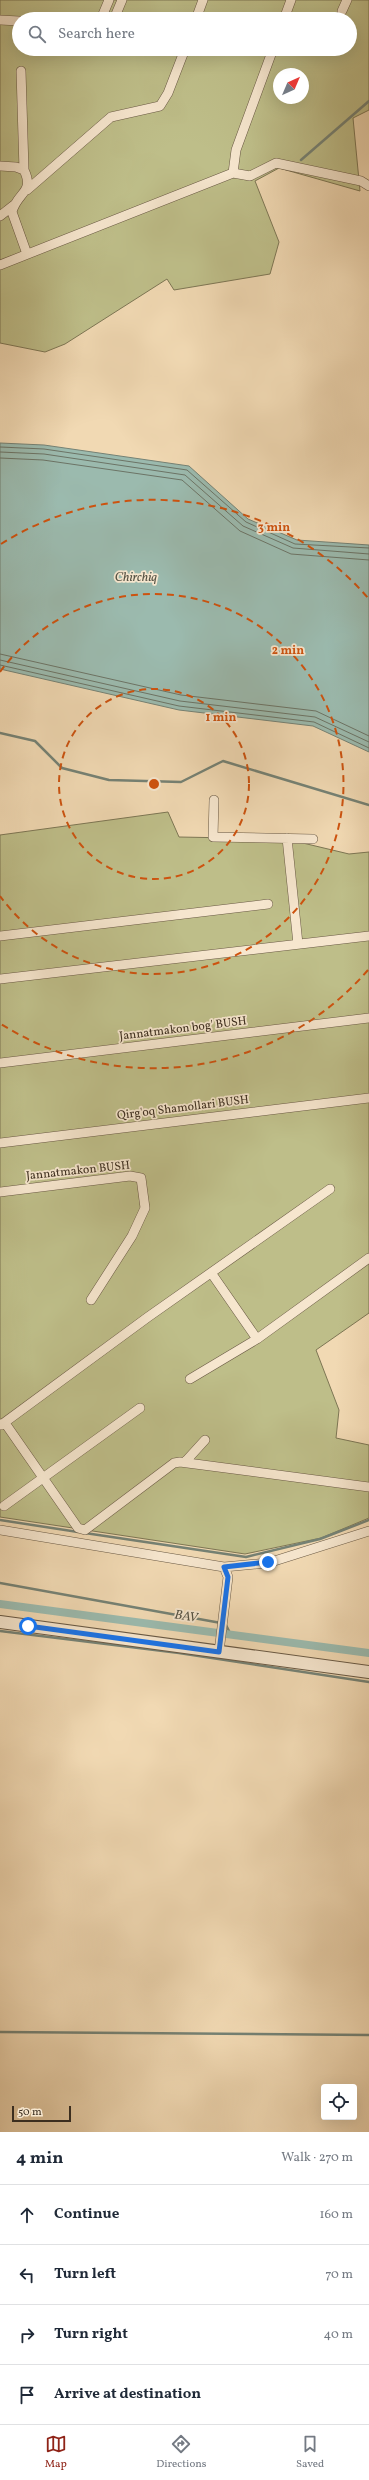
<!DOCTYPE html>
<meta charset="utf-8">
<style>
:root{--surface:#fff;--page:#f2f2f3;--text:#1f2937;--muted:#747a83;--line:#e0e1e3;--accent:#8f2418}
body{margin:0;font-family:Vollkorn,serif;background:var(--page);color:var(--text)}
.controls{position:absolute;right:12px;bottom:12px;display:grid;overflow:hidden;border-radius:4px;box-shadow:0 4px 16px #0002}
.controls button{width:36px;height:36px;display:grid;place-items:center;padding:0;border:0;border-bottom:1px solid var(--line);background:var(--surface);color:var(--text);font:20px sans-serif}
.compass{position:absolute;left:273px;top:68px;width:36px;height:36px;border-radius:50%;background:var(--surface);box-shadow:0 4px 16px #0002;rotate:44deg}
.scale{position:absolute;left:12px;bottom:10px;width:59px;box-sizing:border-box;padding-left:4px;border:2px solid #3c2e1f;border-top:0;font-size:11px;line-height:14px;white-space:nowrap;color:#3c2e1f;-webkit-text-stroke:3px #f6e6ce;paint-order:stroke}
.stop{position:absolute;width:12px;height:12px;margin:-9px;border:3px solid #1a73e8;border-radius:50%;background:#fff}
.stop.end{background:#1a73e8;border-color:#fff;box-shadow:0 1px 4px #0008}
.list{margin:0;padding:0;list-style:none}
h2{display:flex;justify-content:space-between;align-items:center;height:52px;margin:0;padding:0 16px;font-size:17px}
h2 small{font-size:13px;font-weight:400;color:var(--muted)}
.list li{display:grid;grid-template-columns:26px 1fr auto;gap:12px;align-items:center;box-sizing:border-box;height:60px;padding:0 16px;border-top:1px solid var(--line)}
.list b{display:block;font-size:15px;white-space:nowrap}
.list em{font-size:13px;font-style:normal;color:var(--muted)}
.icon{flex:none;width:22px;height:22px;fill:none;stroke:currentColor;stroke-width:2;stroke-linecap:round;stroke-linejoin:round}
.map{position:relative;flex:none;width:369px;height:2132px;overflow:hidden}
.search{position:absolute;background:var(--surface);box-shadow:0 4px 16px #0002;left:12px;right:12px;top:12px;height:44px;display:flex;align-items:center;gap:10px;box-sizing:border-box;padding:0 14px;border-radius:22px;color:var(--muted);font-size:15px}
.sheet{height:292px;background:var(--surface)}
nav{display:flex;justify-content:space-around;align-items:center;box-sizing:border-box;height:56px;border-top:1px solid var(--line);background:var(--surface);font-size:11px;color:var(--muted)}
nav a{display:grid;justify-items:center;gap:2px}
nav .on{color:var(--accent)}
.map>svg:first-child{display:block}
.green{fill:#bebe89;stroke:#7d7654;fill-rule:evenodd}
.water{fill:#9bbaae;stroke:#758275}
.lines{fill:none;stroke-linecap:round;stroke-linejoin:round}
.shore{stroke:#6c7466;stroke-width:1}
.stream{stroke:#758275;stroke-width:2.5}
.canal{stroke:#9bbaae;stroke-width:8}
.minor-casing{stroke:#695944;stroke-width:10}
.tertiary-casing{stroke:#695944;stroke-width:14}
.minor{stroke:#f6e6ce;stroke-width:9}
.tertiary{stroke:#f6e6ce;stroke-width:12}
.route{stroke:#1a73e8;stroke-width:5}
.ring{fill:none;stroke:#ce530f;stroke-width:2;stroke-dasharray:7 5}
.labels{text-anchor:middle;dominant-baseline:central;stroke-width:3.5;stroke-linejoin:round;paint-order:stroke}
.street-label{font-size:12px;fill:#3c2e1f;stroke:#f6e6ce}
.water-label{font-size:13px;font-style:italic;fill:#545143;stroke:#f6e6ce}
.centre{fill:#ce530f;stroke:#f6e6ce;stroke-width:2}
.ring-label{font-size:12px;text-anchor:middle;font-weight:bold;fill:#ce530f;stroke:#f6e6ce;stroke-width:3.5;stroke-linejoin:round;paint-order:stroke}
</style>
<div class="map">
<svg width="369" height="2132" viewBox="0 0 369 2132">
<rect width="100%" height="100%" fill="#f1d9b3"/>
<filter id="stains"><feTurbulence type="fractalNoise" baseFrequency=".005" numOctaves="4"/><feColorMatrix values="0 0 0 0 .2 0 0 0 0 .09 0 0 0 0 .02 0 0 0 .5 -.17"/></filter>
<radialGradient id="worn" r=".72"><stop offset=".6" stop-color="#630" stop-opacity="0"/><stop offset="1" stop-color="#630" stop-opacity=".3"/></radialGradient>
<path class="green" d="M0,0H369V110L353,118L360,191L279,168L255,181L279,242L270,274L174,290L167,279L65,344L45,352L0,343ZM19,19H350V49H19ZM279,74H303V98H279Z
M168,812L179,837L286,839L349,854L369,852V1313L316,1350L339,1410L336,1438L369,1445V1518L321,1538L245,1554L0,1517V835Z"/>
<path class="water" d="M0,443L44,445L189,466L248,519L297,540L369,545V752L313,726L179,710L0,669Z"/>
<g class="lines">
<path class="shore" d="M0,447L44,449L187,470L246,522L295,544L369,548
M0,452L44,454L185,475L243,526L293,548L369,554
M0,458L43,460L182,480L240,531L291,554L369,560
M0,654L181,695L316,711L369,736
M0,660L180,701L315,717L369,742
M0,665L179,706L314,722L369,748"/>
<path class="stream" d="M301,160L369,101
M0,733L35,741L62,768L109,780L181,782L223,761L369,805
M0,1520L78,1532
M85,1533L246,1557L320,1539L369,1520
M0,1583L221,1623
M226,1625L231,1635
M0,1631L179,1653L369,1682
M0,2032L369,2035"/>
<path class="canal" d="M0,1604L369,1653"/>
<defs>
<path id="minor" d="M342,11L347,0
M101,19L109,0
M114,19L122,0
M196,19L203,0
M284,19L291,0
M0,20L19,21
M21,71L24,170
M0,166L16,167L24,170C35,193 17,192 12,212L27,254
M233,173L236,150L273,49
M27,190L111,117L160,106L168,93L185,49
M0,216L14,205
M0,265L233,173L250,176L276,163L361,181L369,186
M214,800L213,837L313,839
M287,838L298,944
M0,936L268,904
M0,979L369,936
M0,1063L369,1018
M0,1143L369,1098
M0,1192L130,1176L141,1178L145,1208L132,1236L91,1300
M212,1274L257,1339
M190,1379L257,1339L369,1258
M0,1424L5,1423L78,1528L85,1530L174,1463L180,1462L369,1487
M1,1425L148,1317L330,1189
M185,1462L205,1440
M4,1506L140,1408
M0,1530L224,1567L268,1563L369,1531
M219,1652L228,1577L224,1567"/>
<path id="tertiary" d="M0,1622L369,1672"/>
</defs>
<use href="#minor" class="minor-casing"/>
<use href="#tertiary" class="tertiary-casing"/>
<use href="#minor" class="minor"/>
<use href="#tertiary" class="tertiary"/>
</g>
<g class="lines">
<path class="route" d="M28,1626L219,1652L228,1577L224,1567L268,1562"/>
</g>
<g class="ring">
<circle cx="154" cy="784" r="95"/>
<path d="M0 672A190 190 0 1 1 0 896"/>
<path d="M368 970A284 284 0 0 1 1 1024M1 544A284 284 0 0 1 368 598"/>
</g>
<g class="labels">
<g class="street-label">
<text transform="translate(183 1029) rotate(-7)">Jannatmakon bog' BUSH</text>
<text transform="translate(183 1108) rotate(-7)">Qirg'oq Shamollari BUSH</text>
<text transform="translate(78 1171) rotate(-6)">Jannatmakon BUSH</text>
</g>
<g class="water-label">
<text x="136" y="578">Chirchiq</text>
<text transform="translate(186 1617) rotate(8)">BAV</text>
</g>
</g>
<circle cx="154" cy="784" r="6" class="centre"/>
<g class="ring-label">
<text x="274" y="531">3 min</text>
<text x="288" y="654">2 min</text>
<text x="221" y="721">1 min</text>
</g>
<rect width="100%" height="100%" filter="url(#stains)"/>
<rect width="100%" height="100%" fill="url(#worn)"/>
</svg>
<div class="controls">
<button><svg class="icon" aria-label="locate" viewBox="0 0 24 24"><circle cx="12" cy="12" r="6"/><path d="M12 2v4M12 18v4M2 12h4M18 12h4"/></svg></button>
</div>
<svg class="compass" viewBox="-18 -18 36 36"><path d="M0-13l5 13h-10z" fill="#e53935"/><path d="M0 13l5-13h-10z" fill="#747a83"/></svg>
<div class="scale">50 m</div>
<div class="stop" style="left:28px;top:1626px"></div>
<div class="stop end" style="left:268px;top:1562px"></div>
<div class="search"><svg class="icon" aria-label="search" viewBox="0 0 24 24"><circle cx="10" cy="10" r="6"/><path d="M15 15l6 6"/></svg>Search here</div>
</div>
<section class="sheet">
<h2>4 min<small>Walk · 270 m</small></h2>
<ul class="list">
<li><svg class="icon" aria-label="ahead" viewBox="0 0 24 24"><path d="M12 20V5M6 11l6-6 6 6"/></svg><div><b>Continue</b></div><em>160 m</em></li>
<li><svg class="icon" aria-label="left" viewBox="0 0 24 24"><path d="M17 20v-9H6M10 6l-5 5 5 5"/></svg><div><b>Turn left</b></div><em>70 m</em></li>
<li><svg class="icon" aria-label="right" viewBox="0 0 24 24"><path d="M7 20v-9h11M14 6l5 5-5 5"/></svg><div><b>Turn right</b></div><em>40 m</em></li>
<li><svg class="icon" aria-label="arrive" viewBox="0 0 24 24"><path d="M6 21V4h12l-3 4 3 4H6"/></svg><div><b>Arrive at destination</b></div></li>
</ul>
</section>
<nav>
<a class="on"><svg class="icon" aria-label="map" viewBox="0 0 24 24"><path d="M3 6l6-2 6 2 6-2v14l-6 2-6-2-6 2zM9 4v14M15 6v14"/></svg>Map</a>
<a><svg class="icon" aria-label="directions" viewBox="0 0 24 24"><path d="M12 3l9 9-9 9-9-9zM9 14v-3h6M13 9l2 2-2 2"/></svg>Directions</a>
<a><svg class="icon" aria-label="saved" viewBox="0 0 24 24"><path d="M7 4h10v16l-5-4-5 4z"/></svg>Saved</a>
</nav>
